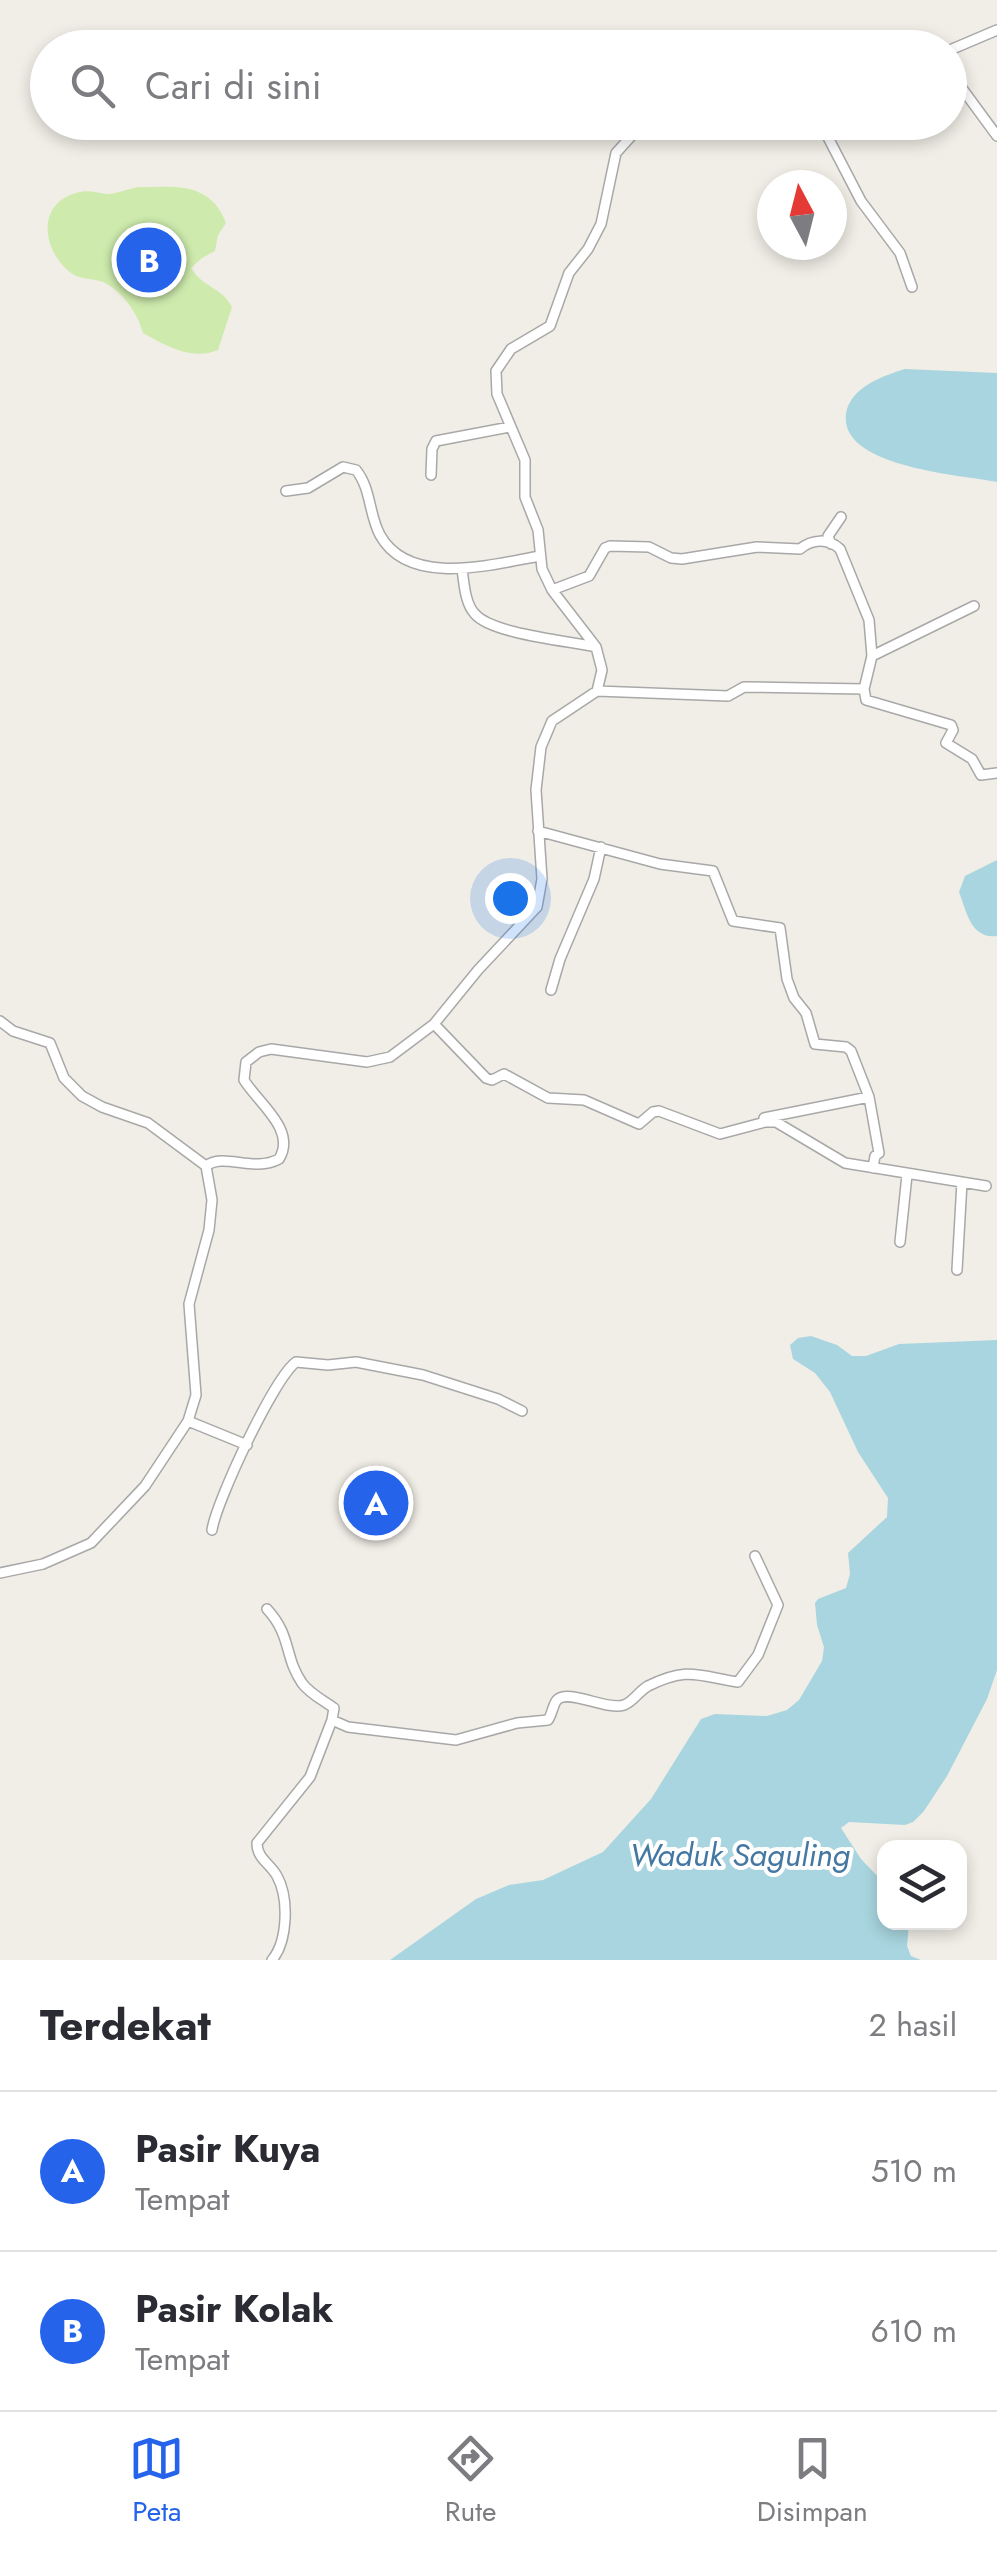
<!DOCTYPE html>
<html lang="id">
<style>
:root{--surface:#fff;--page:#f2f2f3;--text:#2b2b33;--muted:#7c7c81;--line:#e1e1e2;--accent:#2563eb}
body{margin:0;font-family:Jost,sans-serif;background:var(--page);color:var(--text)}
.controls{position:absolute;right:30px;bottom:30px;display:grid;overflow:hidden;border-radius:20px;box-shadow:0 5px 15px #0003}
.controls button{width:90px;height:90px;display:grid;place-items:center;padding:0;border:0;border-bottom:2px solid var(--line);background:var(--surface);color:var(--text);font:50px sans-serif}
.compass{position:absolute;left:757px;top:170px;width:90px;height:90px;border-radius:50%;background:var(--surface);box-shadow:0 5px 15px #0003;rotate:353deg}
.you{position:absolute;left:510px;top:898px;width:35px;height:35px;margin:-25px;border:8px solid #fff;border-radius:50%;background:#1a73e8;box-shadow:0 0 0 15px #1a73e833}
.badge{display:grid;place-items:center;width:65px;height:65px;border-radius:50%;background:var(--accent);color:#fff;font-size:32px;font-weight:700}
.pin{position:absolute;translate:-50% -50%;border:5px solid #fff;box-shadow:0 2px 10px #0006}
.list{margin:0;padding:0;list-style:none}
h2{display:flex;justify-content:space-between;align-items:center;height:130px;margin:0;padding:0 40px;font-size:42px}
h2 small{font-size:32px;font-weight:400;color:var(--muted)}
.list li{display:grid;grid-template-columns:65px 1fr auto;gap:30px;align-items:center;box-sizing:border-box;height:160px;padding:0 40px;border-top:2px solid var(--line)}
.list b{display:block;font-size:38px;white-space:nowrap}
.list p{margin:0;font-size:32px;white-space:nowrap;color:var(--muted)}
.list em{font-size:32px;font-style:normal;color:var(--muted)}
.icon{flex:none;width:55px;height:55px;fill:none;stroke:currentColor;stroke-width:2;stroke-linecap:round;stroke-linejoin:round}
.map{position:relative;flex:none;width:997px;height:1960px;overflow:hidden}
.search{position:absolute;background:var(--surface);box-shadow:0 5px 15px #0003;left:30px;right:30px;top:30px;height:110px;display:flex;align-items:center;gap:25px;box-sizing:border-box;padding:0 35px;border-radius:55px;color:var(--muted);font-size:38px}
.sheet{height:450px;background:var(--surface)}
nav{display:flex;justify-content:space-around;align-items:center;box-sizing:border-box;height:140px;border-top:2px solid var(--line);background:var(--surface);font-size:28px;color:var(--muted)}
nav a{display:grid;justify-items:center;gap:5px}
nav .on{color:var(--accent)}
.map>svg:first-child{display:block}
.grass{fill:#ceebad}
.water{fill:#a8d5df}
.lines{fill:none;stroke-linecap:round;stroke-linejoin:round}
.minor-casing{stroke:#a8a8a8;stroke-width:12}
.minor{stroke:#fff;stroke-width:9}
.labels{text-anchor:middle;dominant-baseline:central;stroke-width:8;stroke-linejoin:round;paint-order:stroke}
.water-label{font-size:32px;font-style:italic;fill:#4478a3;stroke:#fff}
</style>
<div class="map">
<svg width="997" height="1960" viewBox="0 0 997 1960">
<rect width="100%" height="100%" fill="#f1eee7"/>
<path class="grass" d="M138,187C176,187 210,181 226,223L218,235L215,251L202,258L191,268C202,287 223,288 232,307L218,350C191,361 167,346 143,333C138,314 124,294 107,284C95,277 82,281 71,273C42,251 36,204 76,193C88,189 96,193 107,194C116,194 128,189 138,187Z"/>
<path class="water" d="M905,369L997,373V482C963,475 839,468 846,414C850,387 883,376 905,369Z
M997,860V936C971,939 967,913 959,892L965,876Z
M811,1336L837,1345L852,1356H866L899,1344L997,1340V1670L987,1699L947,1776L924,1811L913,1822L905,1825L849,1822L841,1828L861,1859L884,1883V1922L909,1923L907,1946L911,1956L921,1960H390L476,1899L509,1885L543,1880L603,1852L651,1799L701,1719L715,1714L767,1716L787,1710L799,1700L822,1661L824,1647L817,1625L815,1603L818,1599L846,1588L850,1574L848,1553L887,1517L888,1498L858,1452L830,1392L815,1373L793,1359L790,1345L798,1338Z"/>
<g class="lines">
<defs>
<path id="minor" d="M950,50L997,30
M950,72L997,136
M820,122L861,201L900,253L912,287
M431,475L432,449L436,441L510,427
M286,491L308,488L343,467L356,470C371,488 369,515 380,535C409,588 494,564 540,556
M831,544L828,536L841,517
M462,569C464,583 465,604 475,614C492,634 569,641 596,647
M552,590L589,576L605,548L610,546L649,547L671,558L682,559L757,547L800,549C812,539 828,538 840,549L869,620L872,656
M864,689L872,656L974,606
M597,691L728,696L744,687L864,689L866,700L951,725L953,730L946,743L972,759L981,775L997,773
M538,831L660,864L713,871L733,921L780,928L787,979L794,998L806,1013L815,1044L846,1047L851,1051L869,1097L879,1153L875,1156L873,1168
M551,990L560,959L594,879L601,847
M0,1021L13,1031L50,1043L64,1078L82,1096L102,1107L148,1123L206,1166
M434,1024L486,1078L492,1080L504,1074L548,1098L584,1100L639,1124L653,1112L659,1111L720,1134L765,1122H776L845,1163L986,1186
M764,1118L869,1097
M900,1242L907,1175
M957,1270L962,1182
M188,1421L247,1445
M212,1530C216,1502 274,1378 296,1362L328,1365L356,1362L423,1375L498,1399L522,1411
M0,1573L43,1564L91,1543L145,1486L188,1421L196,1395L189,1304L209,1230L212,1200L206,1166C224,1152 253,1173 279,1159C297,1130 258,1103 244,1080L246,1062L259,1052L271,1049L367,1062L390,1057L434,1024L478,970L537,907L542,879L536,790L541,747L552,721L597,691L602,670L596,647L552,590L542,569L538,530L525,497V460L497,394L496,371L511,349L550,326L569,273L588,249L601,224L616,153L644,122
M267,1609C292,1636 284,1657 302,1683C310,1694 323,1700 334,1708L332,1720
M272,1960C288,1941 289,1898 277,1876C270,1863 257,1859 257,1843L310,1777L332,1720L348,1727L456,1740L517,1723L548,1720C552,1715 553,1704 557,1700C568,1688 607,1711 624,1705C633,1702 639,1691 648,1686C689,1666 698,1676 738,1682L758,1655L778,1605L755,1556"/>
</defs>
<use href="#minor" class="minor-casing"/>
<use href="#minor" class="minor"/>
</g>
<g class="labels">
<g class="water-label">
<text x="740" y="1855">Waduk Saguling</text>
</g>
</g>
</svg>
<div class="controls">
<button><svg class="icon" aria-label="layers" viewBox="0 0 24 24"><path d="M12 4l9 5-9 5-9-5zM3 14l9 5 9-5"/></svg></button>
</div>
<svg class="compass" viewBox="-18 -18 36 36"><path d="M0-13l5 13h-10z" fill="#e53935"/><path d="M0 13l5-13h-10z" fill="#7c7c81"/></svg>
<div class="you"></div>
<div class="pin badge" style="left:376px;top:1503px">A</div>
<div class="pin badge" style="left:149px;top:260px">B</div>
<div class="search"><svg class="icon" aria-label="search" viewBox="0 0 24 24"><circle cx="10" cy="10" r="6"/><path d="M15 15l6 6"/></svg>Cari di sini</div>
</div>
<section class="sheet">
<h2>Terdekat<small>2 hasil</small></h2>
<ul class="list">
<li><span class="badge">A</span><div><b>Pasir Kuya</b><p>Tempat</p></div><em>510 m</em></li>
<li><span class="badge">B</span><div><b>Pasir Kolak</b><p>Tempat</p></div><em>610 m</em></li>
</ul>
</section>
<nav>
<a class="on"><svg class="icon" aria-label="map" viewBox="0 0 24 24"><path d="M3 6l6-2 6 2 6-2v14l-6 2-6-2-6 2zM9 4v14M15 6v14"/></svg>Peta</a>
<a><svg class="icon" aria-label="directions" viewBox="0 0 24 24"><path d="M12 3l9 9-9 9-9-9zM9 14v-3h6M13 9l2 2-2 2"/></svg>Rute</a>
<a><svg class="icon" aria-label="saved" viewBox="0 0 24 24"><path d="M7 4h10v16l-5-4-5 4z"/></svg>Disimpan</a>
</nav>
